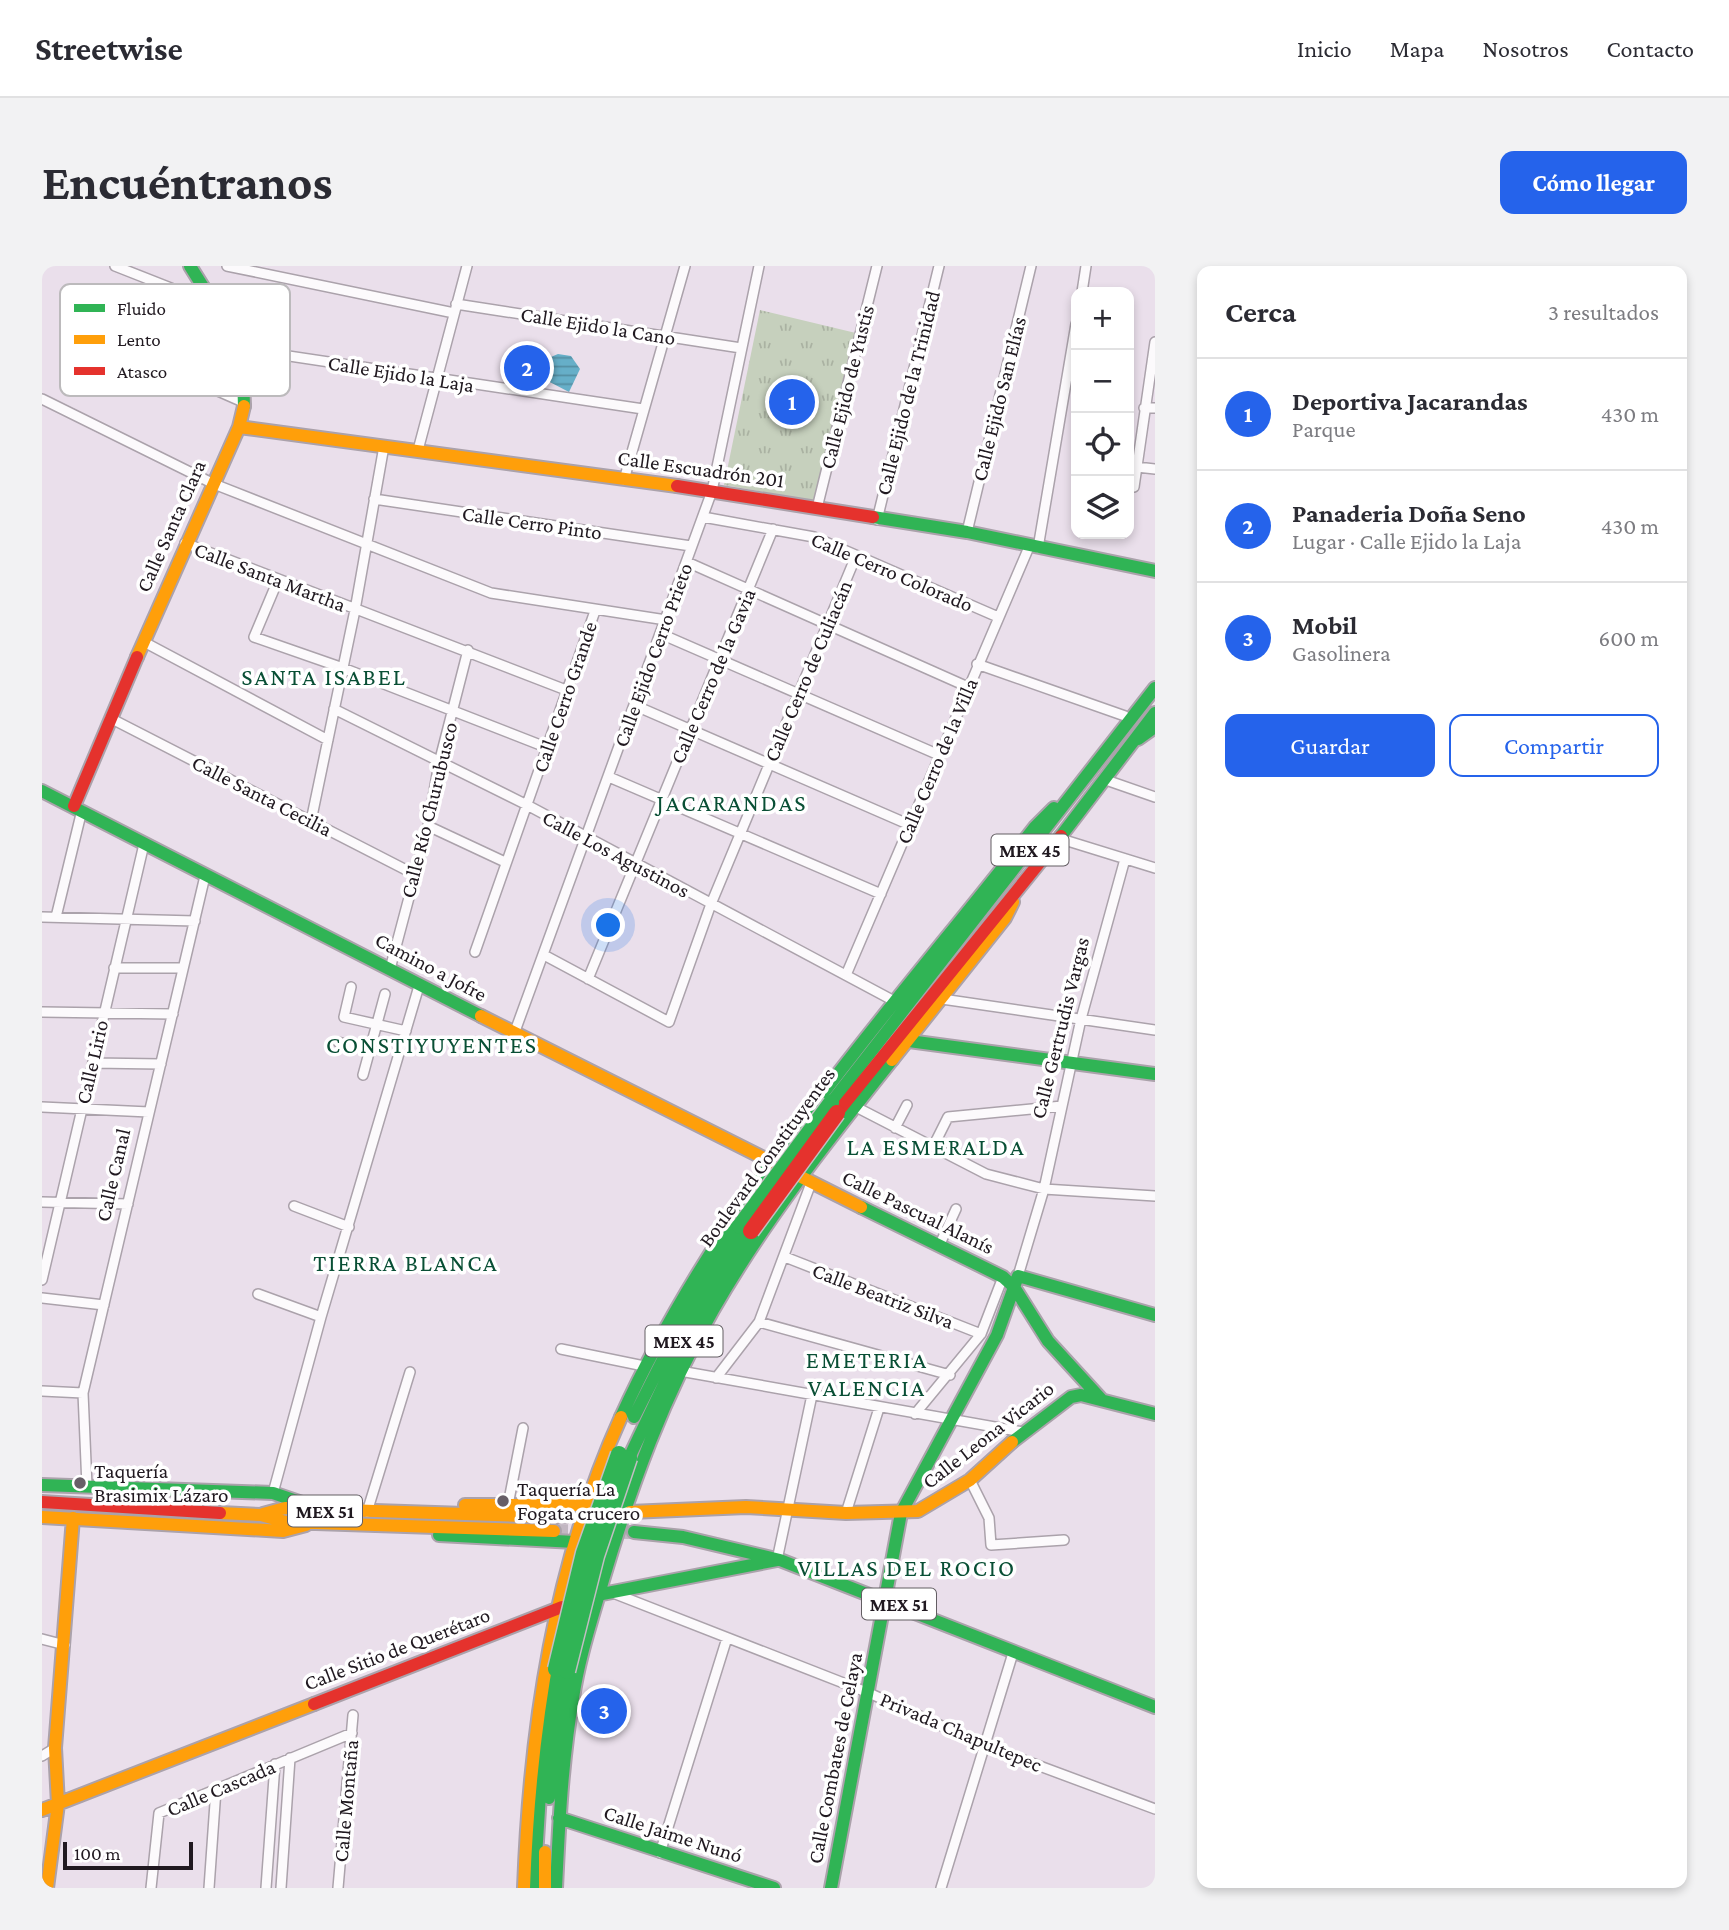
<!DOCTYPE html>
<html lang="es">
<meta charset="utf-8">
<style>
:root{--surface:#fff;--page:#f2f2f3;--text:#2b2b33;--muted:#7c7c81;--line:#e1e1e2;--accent:#2563eb}
body{margin:0;font-family:"Crimson Pro",serif;background:var(--page);color:var(--text)}
.controls{position:absolute;right:21px;top:21px;display:grid;overflow:hidden;border-radius:14px;box-shadow:0 4px 10px #0003}
.controls button{width:63px;height:63px;display:grid;place-items:center;padding:0;border:0;border-bottom:2px solid var(--line);background:var(--surface);color:var(--text);font:35px sans-serif}
.scale{position:absolute;left:21px;bottom:18px;width:130px;box-sizing:border-box;padding-left:7px;border:4px solid #201920;border-top:0;font-size:19px;line-height:24px;white-space:nowrap;color:#201920;-webkit-text-stroke:5px #fff;paint-order:stroke}
.you{position:absolute;left:567px;top:660px;width:24px;height:24px;margin:-18px;border:5px solid #fff;border-radius:50%;background:#1a73e8;box-shadow:0 0 0 10px #1a73e833}
.badge{display:grid;place-items:center;width:46px;height:46px;border-radius:50%;background:var(--accent);color:#fff;font-size:23px;font-weight:700}
.pin{position:absolute;translate:-50% -50%;border:4px solid #fff;box-shadow:0 2px 7px #0006}
.list{margin:0;padding:0;list-style:none}
h2{display:flex;justify-content:space-between;align-items:center;height:91px;margin:0;padding:0 28px;font-size:30px}
h2 small{font-size:23px;font-weight:400;color:var(--muted)}
.list li{display:grid;grid-template-columns:46px 1fr auto;gap:21px;align-items:center;box-sizing:border-box;height:112px;padding:0 28px;border-top:2px solid var(--line)}
.list b{display:block;font-size:26px;white-space:nowrap}
.list p{margin:0;font-size:23px;white-space:nowrap;color:var(--muted)}
.list em{font-size:23px;font-style:normal;color:var(--muted)}
.actions{display:flex;gap:14px;padding:21px 28px}
.actions a{flex:1;padding:16px 0;border:2px solid var(--accent);border-radius:14px;text-align:center;font-size:24px;color:var(--accent)}
.actions .main{background:var(--accent);color:#fff}
.icon{flex:none;width:38px;height:38px;fill:none;stroke:currentColor;stroke-width:2;stroke-linecap:round;stroke-linejoin:round}
.map{position:relative;flex:none;width:1113px;height:1622px;overflow:hidden;border-radius:14px}
header{display:flex;align-items:center;gap:42px;box-sizing:border-box;height:98px;padding:0 35px;background:var(--surface);border-bottom:2px solid var(--line)}
header strong{font-size:33px}
nav{display:flex;gap:38px;margin-inline-start:auto;font-size:24px}
.intro{display:flex;align-items:center;justify-content:space-between;box-sizing:border-box;height:168px;padding:0 42px}
h1{margin:0;font-size:49px}
.button{padding:18px 32px;border-radius:14px;background:var(--accent);color:#fff;font-size:24px;font-weight:700}
main{display:flex;gap:42px;padding:0 42px}
aside{flex:1;background:var(--surface);border-radius:14px;box-shadow:0 4px 10px #0003}
.map>svg:first-child{display:block}
.park{fill:url(#park-tufts)}
.water{fill:url(#water-rules)}
.lines{fill:none;stroke-linecap:round;stroke-linejoin:round}
.primary-tunnel{stroke:#c2b7c2;stroke-width:14;stroke-dasharray:14 7;stroke-linecap:butt}
.street-casing{stroke:#aba2ab;stroke-width:12}
.fast-casing{stroke:#aba2ab;stroke-width:16}
.slow-casing{stroke:#aba2ab;stroke-width:16}
.jam-casing{stroke:#aba2ab;stroke-width:16}
.street{stroke:#fcfafc;stroke-width:9}
.fast{stroke:#30b455;stroke-width:12}
.slow{stroke:#ff9f0a;stroke-width:12}
.jam{stroke:#e5322d;stroke-width:12}
.fast-bridge-casing{stroke:#c3bdc3;stroke-width:19;stroke-linecap:butt}
.jam-bridge-casing{stroke:#c3bdc3;stroke-width:19;stroke-linecap:butt}
.fast-bridge{stroke:#30b455;stroke-width:16}
.jam-bridge{stroke:#e5322d;stroke-width:16}
.poi-dot{fill:#675e67;stroke:#fff;stroke-width:2.5}
.labels{text-anchor:middle;dominant-baseline:central;stroke-width:7;stroke-linejoin:round;paint-order:stroke}
.shield{fill:#fff;stroke:#635e63;stroke-width:2}
.shield-label{font-size:19px;font-weight:bold;fill:#201920}
.street-label{font-size:21px;fill:#201920;stroke:#fff}
.poi-label{font-size:21px;fill:#201920;stroke:#fff;text-anchor:start}
.quarter-label{font-size:24px;letter-spacing:2px;fill:#094f35;stroke:#fff}
.key{fill:#fff;stroke:#bcbabc;stroke-width:2}
.key-label{font-size:19px;fill:#201920}
</style>
<header>
<strong>Streetwise</strong>
<nav><a>Inicio</a><a>Mapa</a><a>Nosotros</a><a>Contacto</a></nav>
</header>
<div class="intro"><h1>Encuéntranos</h1><a class="button">Cómo llegar</a></div>
<main>
<div class="map">
<svg width="1113" height="1622" viewBox="0 0 1113 1622">
<defs>
<pattern id="park-tufts" width="24" height="20" patternUnits="userSpaceOnUse" patternTransform="scale(1.75)"><rect width="24" height="20" fill="#c6d0bd"/><path d="M3 7l-1-3M5 7V3M7 7l1-3M15 17l-1-3M17 17v-4M19 17l1-3" fill="none" stroke="#aab2a2"/></pattern>
<pattern id="water-rules" width="6" height="5" patternUnits="userSpaceOnUse" patternTransform="scale(1.75)"><rect width="6" height="5" fill="#66afc8"/><path d="M0 2.5h6" fill="none" stroke="#548ea2"/></pattern>
</defs>
<rect width="100%" height="100%" fill="#eadfeb"/>
<path class="park" d="M718,44L818,68L773,235L682,219Z"/>
<path class="water" d="M516,88L529,90L538,103L527,126L500,112L504,93Z"/>
<g class="lines">
<path class="primary-tunnel" d="M513,1251H552
M512,1265L592,1266"/>
<defs>
<path id="street" d="M73,0L172,39
M185,0L412,47
M1040,26L1044,0
M414,38L699,82
M51,70L203,137
M200,83L601,143
M0,133L172,218L449,327L624,354
M1102,142H1113
M376,184L425,0
M1095,201L1113,203
M582,214L643,0
M1092,221L1113,76
M332,233L649,280
M775,242L835,0
M661,251L772,271L956,351
M835,254L897,0
M925,266L989,0
M143,277L524,424
M996,282L1034,58
M645,296L926,421
M236,314L212,371L301,402L506,482
M619,368L897,489
M102,376L286,474
M935,398L1083,450
M594,440L868,559
M292,443L485,539L854,736
M68,452L372,608
M567,511L839,628
M1064,514L1113,531
M269,555L313,344L342,180
M386,560L463,596
M1016,572L1113,602
M0,651L153,655
M14,651L40,544
M433,686L553,345
M502,689L627,756L669,638L814,290
M72,702H141
M348,703L386,560L397,497L426,384
M804,709L987,281
M546,713L731,263
M309,721L302,751L364,765
M900,733L1113,764
M0,746L131,748
M472,768L670,225L717,0
M296,776L328,784
M51,797L119,798
M321,809L343,728
M0,841L107,846
M814,841L944,908L1002,923L1113,930
M853,862L865,839
M891,881L906,851L1020,840
M0,936L86,938
M252,940L307,961
M898,978L914,943
M743,991L939,1068
M976,1010L1002,923L1039,753L1083,593
M0,1014L102,578
M216,1028L279,1051
M0,1032L62,1039
M717,1056L908,1109
M519,1083L602,1100
M638,1105L981,1166
M674,1112L717,1056L769,917
M0,1125L41,1127
M873,1148L939,1068L961,1011
M928,1214L947,1252L949,1279L1022,1274
M45,1220L41,1127L163,610
M231,1227L279,1051L377,720
M466,1239L481,1162
M325,1246L368,1106
M804,1247L837,1142
M735,1294L770,1129
M571,1327L827,1427L944,1480L1113,1543
M0,1373L23,1379
M0,1490L13,1482
M618,1587L685,1372
M109,1622L117,1547L310,1467
M167,1622L174,1523
M224,1622L233,1498
M239,1622L248,1492
M296,1622L311,1449
M899,1622L971,1387"/>
<path id="fast" d="M148,0L200,83L202,140
M831,251L925,266L1113,305
M1096,473L1113,461
M0,525L439,750
M1019,570L1113,447
M867,775L1113,808
M789,837L1113,422
M819,941L961,1011L972,1021L1006,1075L1059,1133
M579,1151C679,931 845,750 993,561L1012,542
M592,1151L644,1048L698,960
M970,1176L1029,1131L1039,1129L1113,1148
M587,1192L652,1055L709,965
M0,1219L231,1227L272,1241
M592,1266L641,1271L738,1294L1113,1441
M397,1269L571,1278
M550,1330L735,1294
M507,1532L525,1405
M517,1552L732,1622
M492,1622L499,1512L514,1403
M514,1622C517,1558 520,1495 531,1432C537,1391 550,1353 561,1314C589,1220 622,1129 671,1044C722,955 786,874 850,794
M789,1622L859,1247L955,1069L976,1010L1113,1049"/>
<path id="slow" d="M197,161L635,220
M95,391L197,161L202,140
M439,750L819,941
M850,794L963,652L971,636
M423,1239H567
M588,1246L704,1241L804,1247L876,1245L928,1214L970,1176
M178,1247L219,1249L244,1256L512,1265
M221,1248L243,1242L513,1251
M0,1251L241,1265L264,1259
M0,1544L272,1438
M503,1586V1622
M5,1622L16,1538L13,1482L31,1252
M482,1622C488,1461 512,1299 579,1151"/>
<path id="jam" d="M635,220L831,251
M32,540L95,391
M795,847L1019,570
M0,1236L178,1247
M272,1438L520,1341"/>
</defs>
<use href="#street" class="street-casing"/>
<use href="#fast" class="fast-casing"/>
<use href="#slow" class="slow-casing"/>
<use href="#jam" class="jam-casing"/>
<use href="#street" class="street"/>
<use href="#fast" class="fast"/>
<use href="#slow" class="slow"/>
<use href="#jam" class="jam"/>
<defs>
<path id="fast-bridge" d="M698,960L789,837
M514,1403L542,1287L577,1188
M525,1405L554,1290L587,1192"/>
<path id="jam-bridge" d="M709,965L795,847"/>
</defs>
<use href="#fast-bridge" class="fast-bridge-casing"/>
<use href="#jam-bridge" class="jam-bridge-casing"/>
<use href="#fast-bridge" class="fast-bridge"/>
<use href="#jam-bridge" class="jam-bridge"/>
</g>
<g class="poi-dot">
<circle cx="38" cy="1217" r="7"/>
<circle cx="461" cy="1235" r="7"/>
</g>
<g class="labels">
<g class="shield">
<rect x="949.5" y="568.5" width="77" height="31" rx="5"/>
<rect x="603.5" y="1059.5" width="77" height="31" rx="5"/>
<rect x="246" y="1229.5" width="74" height="31" rx="5"/>
<rect x="820" y="1322.5" width="74" height="31" rx="5"/>
</g>
<g class="shield-label">
<text x="988" y="584">MEX 45</text>
<text x="642" y="1075">MEX 45</text>
<text x="283" y="1245">MEX 51</text>
<text x="857" y="1338">MEX 51</text>
</g>
<g class="street-label">
<text transform="translate(556 60) rotate(9)">Calle Ejido la Cano</text>
<text transform="translate(359 108) rotate(9)">Calle Ejido la Laja</text>
<text transform="translate(805 121) rotate(-76)">Calle Ejido de Yustis</text>
<text transform="translate(866 127) rotate(-76)">Calle Ejido de la Trinidad</text>
<text transform="translate(957 133) rotate(-76)">Calle Ejido San Elías</text>
<text transform="translate(659 203) rotate(8)">Calle Escuadrón 201</text>
<text transform="translate(490 257) rotate(8)">Calle Cerro Pinto</text>
<text transform="translate(129 260) rotate(-66)">Calle Santa Clara</text>
<text transform="translate(850 306) rotate(23)">Calle Cerro Colorado</text>
<text transform="translate(228 311) rotate(21)">Calle Santa Martha</text>
<text transform="translate(611 389) rotate(-70)">Calle Ejido Cerro Prieto</text>
<text transform="translate(766 405) rotate(-67)">Calle Cerro de Culiacán</text>
<text transform="translate(671 410) rotate(-67)">Calle Cerro de la Gavia</text>
<text transform="translate(523 431) rotate(-71)">Calle Cerro Grande</text>
<text transform="translate(895 495) rotate(-67)">Calle Cerro de la Villa</text>
<text transform="translate(220 530) rotate(27)">Calle Santa Cecilia</text>
<text transform="translate(387 544) rotate(-76)">Calle Río Churubusco</text>
<text transform="translate(574 588) rotate(28)">Calle Los Agustinos</text>
<text transform="translate(389 701) rotate(28)">Camino a Jofre</text>
<text transform="translate(1018 762) rotate(-76)">Calle Gertrudis Vargas</text>
<text transform="translate(50 796) rotate(-77)">Calle Lirio</text>
<text transform="translate(725 891) rotate(-54)">Boulevard Constituyentes</text>
<text transform="translate(71 909) rotate(-77)">Calle Canal</text>
<text transform="translate(876 946) rotate(26)">Calle Pascual Alanís</text>
<text transform="translate(841 1030) rotate(21)">Calle Beatriz Silva</text>
<text transform="translate(946 1169) rotate(-38)">Calle Leona Vicario</text>
<text transform="translate(355 1383) rotate(-21)">Calle Sitio de Querétaro</text>
<text transform="translate(919 1466) rotate(23)">Privada Chapultepec</text>
<text transform="translate(793 1492) rotate(-79)">Calle Combates de Celaya</text>
<text transform="translate(179 1522) rotate(-23)">Calle Cascada</text>
<text transform="translate(304 1535) rotate(-85)">Calle Montaña</text>
<text transform="translate(631 1568) rotate(18)">Calle Jaime Nunó</text>
</g>
<g class="poi-label">
<text x="52" y="1205">Taquería<tspan x="52" dy="24">Brasimix Lázaro</tspan></text>
<text x="475" y="1223">Taquería La<tspan x="475" dy="24">Fogata crucero</tspan></text>
</g>
<g class="quarter-label">
<text x="282" y="410">SANTA ISABEL</text>
<text x="690" y="536">JACARANDAS</text>
<text x="390" y="778">CONSTIYUYENTES</text>
<text x="894" y="880">LA ESMERALDA</text>
<text x="364" y="996">TIERRA BLANCA</text>
<text x="825" y="1093">EMETERIA<tspan x="825" dy="28">VALENCIA</tspan></text>
<text x="865" y="1301">VILLAS DEL ROCIO</text>
</g>
</g>
<rect x="18" y="18" width="230" height="112" rx="10" class="key"/>
<rect x="32" y="38" width="31" height="8" fill="#30b455"/>
<rect x="32" y="69" width="31" height="9" fill="#ff9f0a"/>
<rect x="32" y="101" width="31" height="8" fill="#e5322d"/>
<g class="key-label">
<text x="75" y="49">Fluido</text>
<text x="75" y="80">Lento</text>
<text x="75" y="112">Atasco</text>
</g>
</svg>
<div class="controls">
<button>+</button>
<button>−</button>
<button><svg class="icon" aria-label="locate" viewBox="0 0 24 24"><circle cx="12" cy="12" r="6"/><path d="M12 2v4M12 18v4M2 12h4M18 12h4"/></svg></button>
<button><svg class="icon" aria-label="layers" viewBox="0 0 24 24"><path d="M12 4l9 5-9 5-9-5zM3 14l9 5 9-5"/></svg></button>
</div>
<div class="scale">100 m</div>
<div class="you"></div>
<div class="pin badge" style="left:750px;top:136px">1</div>
<div class="pin badge" style="left:485px;top:102px">2</div>
<div class="pin badge" style="left:562px;top:1445px">3</div>
</div>
<aside>
<h2>Cerca<small>3 resultados</small></h2>
<ul class="list">
<li><span class="badge">1</span><div><b>Deportiva Jacarandas</b><p>Parque</p></div><em>430 m</em></li>
<li><span class="badge">2</span><div><b>Panaderia Doña Seno</b><p>Lugar · Calle Ejido la Laja</p></div><em>430 m</em></li>
<li><span class="badge">3</span><div><b>Mobil</b><p>Gasolinera</p></div><em>600 m</em></li>
</ul>
<div class="actions"><a class="main">Guardar</a><a>Compartir</a></div>
</aside>
</main>
